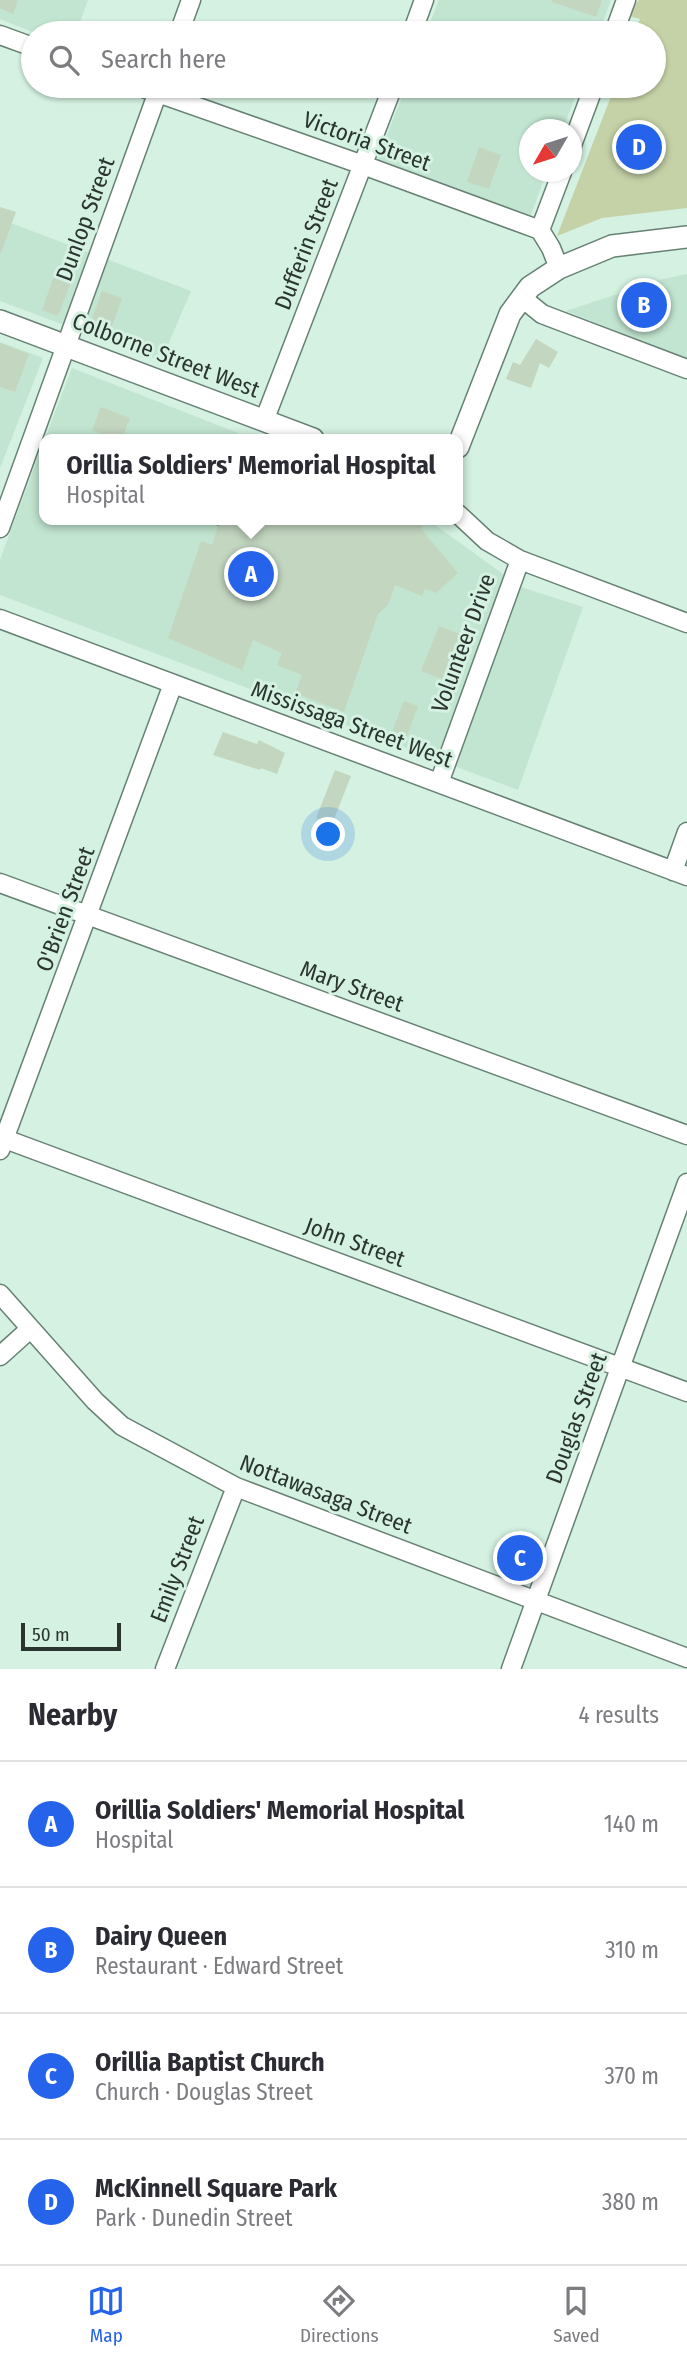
<!DOCTYPE html>
<meta charset="utf-8">
<style>
:root{--surface:#fff;--page:#f7f7f7;--text:#2b2b33;--muted:#7c7c81;--line:#e1e1e2;--accent:#2563eb}
body{margin:0;font-family:"Fira Sans Condensed",sans-serif;background:var(--page);color:var(--text)}
.compass{position:absolute;left:519px;top:119px;width:63px;height:63px;border-radius:50%;background:var(--surface);box-shadow:0 2px 5px #0004;rotate:231deg}
.scale{position:absolute;left:21px;bottom:18px;width:100px;box-sizing:border-box;padding-left:7px;border:4px solid #2a352f;border-top:0;font-size:19px;line-height:24px;white-space:nowrap;color:#2a352f;-webkit-text-stroke:5px #d4f1e1;paint-order:stroke}
.you{position:absolute;left:329px;top:835px;width:24px;height:24px;margin:-18px;border:5px solid #fff;border-radius:50%;background:#1a73e8;box-shadow:0 0 0 10px #1a73e833}
.badge{display:grid;place-items:center;width:46px;height:46px;border-radius:50%;background:var(--accent);color:#fff;font-size:23px;font-weight:700}
.pin{position:absolute;translate:-50% -50%;border:4px solid #fff;box-shadow:0 2px 7px #0006}
.popup{position:absolute;left:39px;top:434px;width:424px;height:91px;box-sizing:border-box;display:grid;place-content:center;border-radius:14px;background:var(--surface);filter:drop-shadow(0 2px 5px #0005);font-size:23px;white-space:nowrap;color:var(--muted)}
.popup b{font-size:26px;color:var(--text)}
.popup::after{content:'';position:absolute;left:50%;top:100%;margin-left:-14px;border:14px solid transparent;border-top-color:var(--surface)}
.list{margin:0;padding:0;list-style:none}
h2{display:flex;justify-content:space-between;align-items:center;height:91px;margin:0;padding:0 28px;font-size:30px}
h2 small{font-size:23px;font-weight:400;color:var(--muted)}
.list li{display:grid;grid-template-columns:46px 1fr auto;gap:21px;align-items:center;box-sizing:border-box;height:126px;padding:0 28px;border-top:2px solid var(--line)}
.list b{display:block;font-size:26px;white-space:nowrap}
.list p{margin:0;font-size:23px;white-space:nowrap;color:var(--muted)}
.list em{font-size:23px;font-style:normal;color:var(--muted)}
.icon{flex:none;width:38px;height:38px;fill:none;stroke:currentColor;stroke-width:2;stroke-linecap:round;stroke-linejoin:round}
.map{position:relative;flex:none;width:687px;height:1669px;overflow:hidden}
.search{position:absolute;background:var(--surface);box-shadow:0 2px 5px #0004;left:21px;right:21px;top:21px;height:77px;display:flex;align-items:center;gap:18px;box-sizing:border-box;padding:0 24px;border-radius:38px;color:var(--muted);font-size:26px}
.sheet{height:595px;background:var(--surface)}
nav{display:flex;justify-content:space-around;align-items:center;box-sizing:border-box;height:98px;border-top:2px solid var(--line);background:var(--surface);font-size:19px;color:var(--muted)}
nav a{display:grid;justify-items:center;gap:4px}
nav .on{color:var(--accent)}
.map>svg:first-child{display:block}
.built{fill:#c2e5d1}
.green{fill:#c5d2a7}
.building{fill:#c3d6c0}
.lines{fill:none;stroke-linecap:round;stroke-linejoin:round}
.minor-casing{stroke:#678173;stroke-width:21}
.major-casing{stroke:#678173;stroke-width:24}
.path{stroke:#92a89c;stroke-width:2.5;stroke-dasharray:7 3.5;stroke-linecap:butt}
.minor{stroke:#fff;stroke-width:18}
.major{stroke:#fff;stroke-width:21}
.labels{text-anchor:middle;dominant-baseline:central;stroke-width:6;stroke-linejoin:round;paint-order:stroke}
.street-label{font-size:23px;fill:#2a352f;stroke:#d4f1e1}
</style>
<div class="map">
<svg width="687" height="1669" viewBox="0 0 687 1669">
<rect width="100%" height="100%" fill="#d4f1e1"/>
<path class="built" d="M0,0H88L76,33H35L0,19Z
M439,0H611L599,33H426Z
M406,86H579L563,129L530,130V172H547L528,222L376,163Z
M0,219L191,291L161,361L0,301Z
M687,274V359L566,311L663,279Z
M0,342L43,358L0,468Z
M72,368L253,439H44V520H428L521,587L583,607L518,790L0,595V560L42,446Z"/>
<path class="green" d="M639,0H687V208L602,218L557,236L615,86H654V33H635L640,19L625,15Z"/>
<path class="building" d="M0,0H18L13,14L0,8Z
M552,0H602L596,17L552,2Z
M479,147L501,155L489,189L467,182Z
M0,207L16,212L1,253L0,252Z
M57,268L74,274L58,316L42,310Z
M653,286L659,319L636,324L629,292Z
M102,291L122,298L111,329L91,322Z
M536,339L558,352L549,368L540,363L531,388L506,379L513,362L520,365Z
M0,343L29,354L15,392L0,387Z
M101,407L130,418L122,439H115L92,430Z
M220,520H425L421,529L458,573L436,593L425,589L422,596L395,585L388,605L378,614L344,712L295,693L302,675L277,665L282,653L253,640L242,670L168,638L201,541L212,545Z
M439,626L460,634L442,679L421,671Z
M404,701L418,706L406,738L392,732Z
M223,732L257,744L259,740L285,753L277,774L261,768L260,770L213,755Z
M335,770L351,776L332,824L316,818Z"/>
<g class="lines">
<defs>
<path id="minor" d="M179,33L191,0
M412,33L424,0
M614,33L626,0
M0,35L33,47
M138,86L363,165L540,230
M572,145L594,86
M540,230L562,172
M540,230L551,248L559,268
M521,297L542,314L555,319L687,369
M264,421L393,86
M458,514L487,541L520,560L687,623
M0,528L160,86
M0,619L687,876
M439,783L520,560
M673,871L687,832
M0,883L687,1135
M5,1139L687,1392
M0,1150L173,684
M0,1294L95,1401L122,1426L236,1487L687,1658
M0,1356L30,1329
M165,1669L236,1487
M511,1669L687,1183"/>
<path id="major" d="M0,321L313,439
M458,447L510,314L530,287L559,268L612,246L687,237"/>
</defs>
<use href="#minor" class="minor-casing"/>
<use href="#major" class="major-casing"/>
<path class="path" d="M205,520L219,525"/>
<use href="#minor" class="minor"/>
<use href="#major" class="major"/>
</g>
<g class="labels">
<g class="street-label">
<text transform="translate(367 141) rotate(20)">Victoria Street</text>
<text transform="translate(85 219) rotate(-70)">Dunlop Street</text>
<text transform="translate(306 244) rotate(-69)">Dufferin Street</text>
<text transform="translate(166 355) rotate(21)">Colborne Street West</text>
<text transform="translate(463 643) rotate(-70)">Volunteer Drive</text>
<text transform="translate(352 724) rotate(20)">Mississaga Street West</text>
<text transform="translate(65 909) rotate(-70)">O'Brien Street</text>
<text transform="translate(352 986) rotate(20)">Mary Street</text>
<text transform="translate(355 1242) rotate(20)">John Street</text>
<text transform="translate(576 1418) rotate(-70)">Douglas Street</text>
<text transform="translate(326 1494) rotate(21)">Nottawasaga Street</text>
<text transform="translate(177 1569) rotate(-69)">Emily Street</text>
</g>
</g>
</svg>
<svg class="compass" viewBox="-18 -18 36 36"><path d="M0-13l5 13h-10z" fill="#e53935"/><path d="M0 13l5-13h-10z" fill="#7c7c81"/></svg>
<div class="scale">50 m</div>
<div class="you"></div>
<div class="pin badge" style="left:251px;top:574px">A</div>
<div class="popup"><b>Orillia Soldiers' Memorial Hospital</b>Hospital</div>
<div class="pin badge" style="left:644px;top:305px">B</div>
<div class="pin badge" style="left:520px;top:1558px">C</div>
<div class="pin badge" style="left:639px;top:147px">D</div>
<div class="search"><svg class="icon" aria-label="search" viewBox="0 0 24 24"><circle cx="10" cy="10" r="6"/><path d="M15 15l6 6"/></svg>Search here</div>
</div>
<section class="sheet">
<h2>Nearby<small>4 results</small></h2>
<ul class="list">
<li><span class="badge">A</span><div><b>Orillia Soldiers' Memorial Hospital</b><p>Hospital</p></div><em>140 m</em></li>
<li><span class="badge">B</span><div><b>Dairy Queen</b><p>Restaurant · Edward Street</p></div><em>310 m</em></li>
<li><span class="badge">C</span><div><b>Orillia Baptist Church</b><p>Church · Douglas Street</p></div><em>370 m</em></li>
<li><span class="badge">D</span><div><b>McKinnell Square Park</b><p>Park · Dunedin Street</p></div><em>380 m</em></li>
</ul>
</section>
<nav>
<a class="on"><svg class="icon" aria-label="map" viewBox="0 0 24 24"><path d="M3 6l6-2 6 2 6-2v14l-6 2-6-2-6 2zM9 4v14M15 6v14"/></svg>Map</a>
<a><svg class="icon" aria-label="directions" viewBox="0 0 24 24"><path d="M12 3l9 9-9 9-9-9zM9 14v-3h6M13 9l2 2-2 2"/></svg>Directions</a>
<a><svg class="icon" aria-label="saved" viewBox="0 0 24 24"><path d="M7 4h10v16l-5-4-5 4z"/></svg>Saved</a>
</nav>
